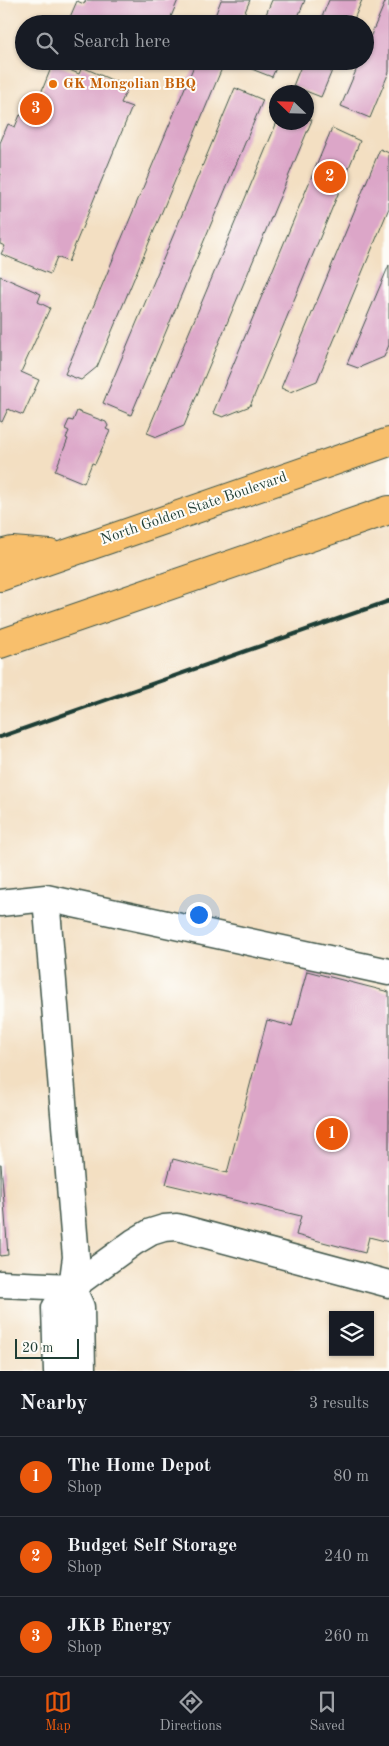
<!DOCTYPE html>
<style>
:root{--surface:#171b24;--page:#242831;--text:#f1f3f6;--muted:#9ea1a6;--line:#363941;--accent:#ea580c}
body{margin:0;font-family:"Old Standard TT",serif;background:var(--page);color:var(--text)}
.controls{position:absolute;right:15px;bottom:15px;display:grid;overflow:hidden;border-radius:0px;box-shadow:0 1px 4px #0004}
.controls button{width:45px;height:45px;display:grid;place-items:center;padding:0;border:0;border-bottom:1px solid var(--line);background:var(--surface);color:var(--text);font:25px sans-serif}
.compass{position:absolute;left:269px;top:85px;width:45px;height:45px;border-radius:50%;background:var(--surface);box-shadow:0 1px 4px #0004;rotate:293deg}
.scale{position:absolute;left:15px;bottom:12px;width:64px;box-sizing:border-box;padding-left:5px;border:2px solid #1f3d34;border-top:0;font-size:14px;line-height:18px;white-space:nowrap;color:#1f3d34;-webkit-text-stroke:4px #fdfcf7;paint-order:stroke}
.you{position:absolute;left:198px;top:914px;width:18px;height:18px;margin:-12px;border:4px solid #fff;border-radius:50%;background:#1a73e8;box-shadow:0 0 0 8px #1a73e833}
.badge{display:grid;place-items:center;width:32px;height:32px;border-radius:50%;background:var(--accent);color:#fff;font-size:16px;font-weight:700}
.pin{position:absolute;translate:-50% -50%;border:2px solid #fff;box-shadow:0 1px 5px #0006}
.list{margin:0;padding:0;list-style:none}
h2{display:flex;justify-content:space-between;align-items:center;height:65px;margin:0;padding:0 20px;font-size:21px}
h2 small{font-size:16px;font-weight:400;color:var(--muted)}
.list li{display:grid;grid-template-columns:32px 1fr auto;gap:15px;align-items:center;box-sizing:border-box;height:80px;padding:0 20px;border-top:1px solid var(--line)}
.list b{display:block;font-size:19px;white-space:nowrap}
.list p{margin:0;font-size:16px;white-space:nowrap;color:var(--muted)}
.list em{font-size:16px;font-style:normal;color:var(--muted)}
.icon{flex:none;width:28px;height:28px;fill:none;stroke:currentColor;stroke-width:2;stroke-linecap:round;stroke-linejoin:round}
.map{position:relative;flex:none;width:389px;height:1371px;overflow:hidden}
.search{position:absolute;background:var(--surface);box-shadow:0 1px 4px #0004;left:15px;right:15px;top:15px;height:55px;display:flex;align-items:center;gap:12px;box-sizing:border-box;padding:0 18px;border-radius:28px;color:var(--muted);font-size:19px}
.sheet{height:305px;background:var(--surface)}
nav{display:flex;justify-content:space-around;align-items:center;box-sizing:border-box;height:70px;border-top:1px solid var(--line);background:var(--surface);font-size:14px;color:var(--muted)}
nav a{display:grid;justify-items:center;gap:2px}
nav .on{color:var(--accent)}
.map>svg:first-child{display:block}
.building{fill:#dca6c8}
.lines{fill:none;stroke-linecap:round;stroke-linejoin:round}
.minor-casing{stroke:#3f5549;stroke-width:29}
.major-casing{stroke:#3f5549;stroke-width:30}
.minor{stroke:#fff;stroke-width:26}
.major{stroke:#f8bf6c;stroke-width:28}
.rail{stroke:#1f3d34;stroke-width:4}
.food-dot{fill:#e8710a;stroke:#fdfcf7;stroke-width:2}
.labels{text-anchor:middle;dominant-baseline:central;stroke-width:4;stroke-linejoin:round;paint-order:stroke}
.food-label{font-size:15px;font-weight:bold;fill:#c56008;stroke:#fdfcf7;text-anchor:start}
.street-label{font-size:15px;fill:#1f3d34;stroke:#fdfcf7}
</style>
<div class="map">
<svg width="389" height="1371" viewBox="0 0 389 1371">
<rect width="100%" height="100%" fill="#fdfcf7"/>
<filter id="ink" filterUnits="userSpaceOnUse"><feTurbulence type="fractalNoise" baseFrequency=".02" numOctaves="2"/><feDisplacementMap in="SourceGraphic" scale="10" xChannelSelector="R" yChannelSelector="G"/><feConvolveMatrix kernelMatrix="1 2 1 2 8 2 1 2 1" color-interpolation-filters="sRGB"/></filter>
<filter id="wash" filterUnits="userSpaceOnUse"><feTurbulence type="fractalNoise" baseFrequency=".0096" numOctaves="4" result="noise"/><feDisplacementMap in="SourceGraphic" scale="20" xChannelSelector="R" yChannelSelector="G"/><feGaussianBlur stdDeviation="1.12" result="paint"/><feColorMatrix in="noise" values="0 0 0 0 0 0 0 0 0 0 0 0 0 0 0 0 0 1.4 0 .05"/><feComposite in="paint" operator="in"/></filter>
<g filter="url(#wash)">
<rect width="100%" height="100%" fill="#f3dfc2"/>
<g id="blocks">
<path class="building" d="M86,0H178L168,24H67L77,1L84,4Z
M221,0H250L240,24H212Z
M272,0H305L295,24H262Z
M329,0H362L352,24H319Z
M386,0H389V72L370,118L341,106L360,61H365V49Z
M124,61H140L137,67Z
M196,61H225L97,367L81,380L65,374Z
M246,61H279L272,77L244,66Z
M303,61H336L321,97L293,86Z
M53,63L79,74L82,67L128,87L121,103L132,107L68,262L57,257L50,274L1,254L5,246L0,244V177L1,174L0,173V143L8,124L15,127L20,115L25,117L36,91L41,93Z
M235,88L263,100L131,415L103,403Z
M306,118L312,120L184,426L157,437L147,433L277,122H306Z
M332,128L360,141L250,406L223,417L213,413Z
M380,149L389,153V208L317,381L290,392L281,388Z
M389,265V345L384,357L358,368L347,364Z
M0,276L41,294L38,302L50,308L21,372L39,380L23,415L8,409L2,422L0,421Z
M77,411L106,422L108,426L106,429L110,431L95,464L92,463L84,483L55,471L68,439L66,438L69,431L65,429L69,420L73,421Z
M307,971L389,992V1242L369,1237L365,1253L296,1235L301,1216L166,1184L173,1159L227,1173L267,1020L292,1026Z
M0,1164H1L8,1255L0,1256Z"/>
</g>
</g>
<g filter="url(#ink)">
<use href="#blocks" fill-opacity="0" stroke="#3f5549" stroke-width="1"/>
<g class="lines">
<defs>
<path id="minor" d="M46,898L76,1257L72,1287L81,1307L82,1371
M0,903L46,898L389,972
M0,1284L72,1287
M57,1371L55,1308L72,1287L134,1242L151,1232L164,1228L177,1227L389,1284"/>
<path id="major" d="M0,554L12,551L50,554
M0,577L389,442
M0,644L389,510"/>
</defs>
<use href="#minor" class="minor-casing"/>
<use href="#major" class="major-casing"/>
<use href="#minor" class="minor"/>
<use href="#major" class="major"/>
<path class="rail" d="M0,737L389,601"/>
</g>
</g>
<circle class="food-dot" cx="53" cy="84" r="5"/>
<g class="labels">
<g class="food-label">
<text x="63" y="84">GK Mongolian BBQ</text>
</g>
<g class="street-label">
<text transform="translate(194 509) rotate(-19)">North Golden State Boulevard</text>
</g>
</g>
</svg>
<div class="controls">
<button><svg class="icon" aria-label="layers" viewBox="0 0 24 24"><path d="M12 4l9 5-9 5-9-5zM3 14l9 5 9-5"/></svg></button>
</div>
<svg class="compass" viewBox="-18 -18 36 36"><path d="M0-13l5 13h-10z" fill="#e53935"/><path d="M0 13l5-13h-10z" fill="#9ea1a6"/></svg>
<div class="scale">20 m</div>
<div class="you"></div>
<div class="pin badge" style="left:332px;top:1134px">1</div>
<div class="pin badge" style="left:330px;top:177px">2</div>
<div class="pin badge" style="left:36px;top:109px">3</div>
<div class="search"><svg class="icon" aria-label="search" viewBox="0 0 24 24"><circle cx="10" cy="10" r="6"/><path d="M15 15l6 6"/></svg>Search here</div>
</div>
<section class="sheet">
<h2>Nearby<small>3 results</small></h2>
<ul class="list">
<li><span class="badge">1</span><div><b>The Home Depot</b><p>Shop</p></div><em>80 m</em></li>
<li><span class="badge">2</span><div><b>Budget Self Storage</b><p>Shop</p></div><em>240 m</em></li>
<li><span class="badge">3</span><div><b>JKB Energy</b><p>Shop</p></div><em>260 m</em></li>
</ul>
</section>
<nav>
<a class="on"><svg class="icon" aria-label="map" viewBox="0 0 24 24"><path d="M3 6l6-2 6 2 6-2v14l-6 2-6-2-6 2zM9 4v14M15 6v14"/></svg>Map</a>
<a><svg class="icon" aria-label="directions" viewBox="0 0 24 24"><path d="M12 3l9 9-9 9-9-9zM9 14v-3h6M13 9l2 2-2 2"/></svg>Directions</a>
<a><svg class="icon" aria-label="saved" viewBox="0 0 24 24"><path d="M7 4h10v16l-5-4-5 4z"/></svg>Saved</a>
</nav>
